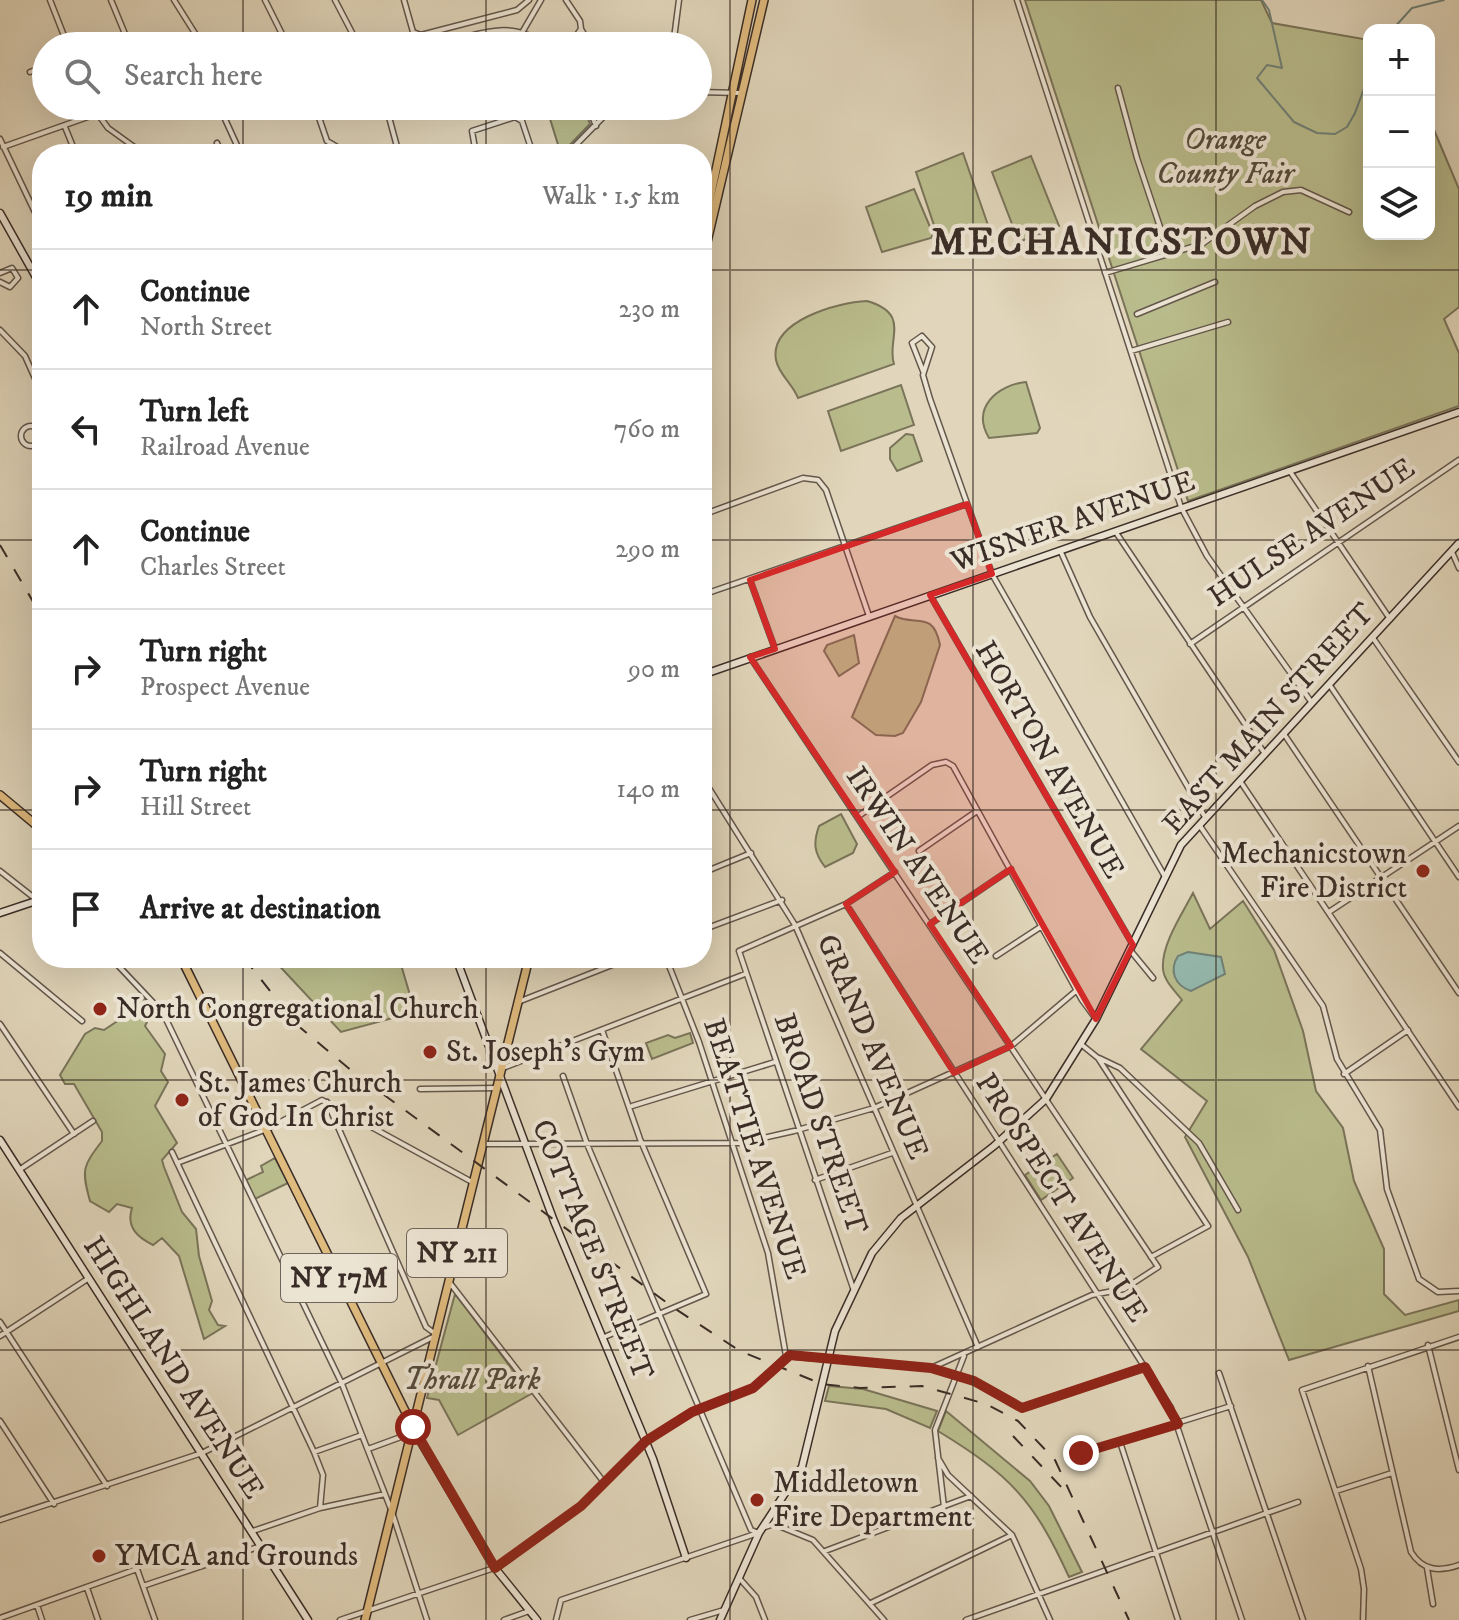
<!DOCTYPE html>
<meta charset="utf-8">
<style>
:root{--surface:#fff;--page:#f2f2f2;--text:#222;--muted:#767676;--line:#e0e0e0}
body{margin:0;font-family:"IM FELL DW Pica",serif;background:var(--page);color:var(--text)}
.controls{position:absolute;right:24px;top:24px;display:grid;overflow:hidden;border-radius:16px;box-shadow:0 8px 32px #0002}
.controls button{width:72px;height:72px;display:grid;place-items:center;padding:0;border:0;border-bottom:2px solid var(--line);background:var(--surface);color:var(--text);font:40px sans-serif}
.stop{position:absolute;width:24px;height:24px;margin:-18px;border:6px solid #8f2418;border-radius:50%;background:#fff}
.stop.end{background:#8f2418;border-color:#fff;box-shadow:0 2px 8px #0008}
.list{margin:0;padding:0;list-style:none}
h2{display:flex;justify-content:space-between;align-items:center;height:104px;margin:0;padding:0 32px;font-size:34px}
h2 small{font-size:26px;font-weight:400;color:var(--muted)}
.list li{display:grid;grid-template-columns:52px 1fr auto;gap:24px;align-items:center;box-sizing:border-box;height:120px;padding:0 32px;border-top:2px solid var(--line)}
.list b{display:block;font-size:30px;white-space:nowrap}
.list p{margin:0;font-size:26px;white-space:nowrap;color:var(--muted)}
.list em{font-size:26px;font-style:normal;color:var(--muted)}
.icon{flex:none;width:44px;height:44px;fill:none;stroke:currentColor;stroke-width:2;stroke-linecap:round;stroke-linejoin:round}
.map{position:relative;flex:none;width:1459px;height:1620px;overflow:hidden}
.search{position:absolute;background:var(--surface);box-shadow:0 8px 32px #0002;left:32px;top:32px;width:680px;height:88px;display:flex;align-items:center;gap:20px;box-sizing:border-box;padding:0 28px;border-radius:44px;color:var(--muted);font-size:30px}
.panel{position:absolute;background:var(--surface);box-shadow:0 8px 32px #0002;left:32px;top:144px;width:680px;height:824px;border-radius:32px}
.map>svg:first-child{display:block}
.green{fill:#b9bc8c;stroke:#7a745a;stroke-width:2}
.water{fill:#94b9ae;stroke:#708178;stroke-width:2}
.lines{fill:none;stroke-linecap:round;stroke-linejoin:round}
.stream{stroke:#708178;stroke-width:2}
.street-casing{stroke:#64574c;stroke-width:7}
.secondary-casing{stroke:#3a2d27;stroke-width:9}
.primary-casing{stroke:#3a2d27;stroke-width:10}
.street{stroke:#ece4d3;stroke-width:4}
.secondary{stroke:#ece4d3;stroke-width:6}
.primary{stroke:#e0bb7e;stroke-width:7}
.rail{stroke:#3a2d27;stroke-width:2;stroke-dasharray:14 14;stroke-linecap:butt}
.route{stroke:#8f2418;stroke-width:10}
.marked{fill:#d62828;fill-opacity:0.2;stroke:#d62828;stroke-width:6;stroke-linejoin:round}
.grid{fill:none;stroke:#3a2d27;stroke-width:2;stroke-opacity:0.55}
.poi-dot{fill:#8f2418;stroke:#ece4d3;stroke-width:3}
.labels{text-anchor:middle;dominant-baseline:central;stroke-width:8;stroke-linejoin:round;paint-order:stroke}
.shield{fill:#ece4d3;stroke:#6f645b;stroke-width:2}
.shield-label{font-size:28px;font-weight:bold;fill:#3a2d27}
.park-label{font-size:30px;font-style:italic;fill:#534a3b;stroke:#ece4d3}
.street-label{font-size:30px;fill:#3a2d27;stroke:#ece4d3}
.poi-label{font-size:30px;fill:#3a2d27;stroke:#ece4d3;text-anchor:start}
.district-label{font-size:38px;font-weight:bold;letter-spacing:2px;fill:#3a2d27;stroke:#ece4d3}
</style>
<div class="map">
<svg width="1459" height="1620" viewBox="0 0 1459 1620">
<rect width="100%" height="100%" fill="#e1d6bb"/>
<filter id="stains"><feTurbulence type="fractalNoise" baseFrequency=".0025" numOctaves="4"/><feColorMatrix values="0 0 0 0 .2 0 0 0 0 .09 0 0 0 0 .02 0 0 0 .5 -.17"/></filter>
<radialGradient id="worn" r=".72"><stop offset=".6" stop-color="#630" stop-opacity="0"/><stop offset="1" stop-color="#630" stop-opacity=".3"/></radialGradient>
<path class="green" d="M1025,0H1261L1272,23L1369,40V234H1429V118L1459,189V307L1444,319L1459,353V406L1188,501Z
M546,106H583L590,124L561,154Z
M963,153L988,225L939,240L916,172Z
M1031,156L1059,226L1019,242L992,172Z
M914,189L933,234L931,238L882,252L866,207Z
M867,301C912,314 886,340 894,364L798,398C793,384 779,375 776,360C769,321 838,302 867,301Z
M1026,382L1040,428L1037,433L989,438C971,408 997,385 1026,382Z
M901,385L914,425L841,451L828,411Z
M906,434L913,435L922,461L897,471L890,459V448Z
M895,616C915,627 933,609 940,645L921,702L903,733L895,736L876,735L852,717Z
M854,635L859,663L839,676L824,651L827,645Z
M841,814L857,844L853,853L825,867C814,853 813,843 819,826Z
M1193,893L1210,929L1243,901L1274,950L1303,1031L1316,1091L1343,1128L1354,1181L1384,1249V1294L1405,1315L1459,1300V1311L1289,1360L1248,1257L1185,1137L1207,1101L1141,1049L1182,1000C1175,991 1164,981 1163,969C1161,945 1182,914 1193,893Z
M272,958H399L415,1012L341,1032Z
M145,999L154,1008L145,1026L165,1054L161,1071L168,1082L155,1106L177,1143L162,1160L164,1167L182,1212L196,1229L199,1256L212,1301L209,1310L218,1325L225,1326L204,1339L179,1256L162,1238L153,1245C137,1237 126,1227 132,1208L117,1204L109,1212L90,1201C81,1169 83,1166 102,1141V1132L74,1084H65L60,1075L85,1034L95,1028L104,1030L131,1012L138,1001Z
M690,1033L693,1043L652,1059L646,1043L668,1035L675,1038Z
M1057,1154L1073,1178L1041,1200L1025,1175Z
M275,1158L288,1183L255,1199L246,1180L263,1172L261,1166Z
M455,1294L531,1394L458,1435L439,1400L427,1398Z
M829,1386L863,1389L937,1411L930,1428L886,1409L825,1401Z
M946,1411L1030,1481L1049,1506L1082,1572L1069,1577C1034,1500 1010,1475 938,1431Z"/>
<path class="water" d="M1188,952L1221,957L1225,974L1191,991C1174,985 1169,970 1178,956Z"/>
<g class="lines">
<path class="stream" d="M1262,0L1269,10L1282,68L1267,65L1257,78L1294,122L1317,133L1335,134L1347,127L1355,113L1369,75
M1392,30L1412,8L1444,0"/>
<defs>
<path id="street" d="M50,0L68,46
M111,0L130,46
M174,0L203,46
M265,0L288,46
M335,0L359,46
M404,0L413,32L421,35L517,10L529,0
M1017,0L1181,507L1207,556L1312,703
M581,29L591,46
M523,31L541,0
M438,46C475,35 512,17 545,46
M559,46L571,43L581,29L580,21L566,0
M673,46L679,0
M30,72L46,66
M1118,88L1137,158L1169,254
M698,92L741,93
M92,106L108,128L144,154
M219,106L241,154
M315,106L327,141L349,154
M386,106L399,154
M588,106L596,126
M65,127L76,154
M0,139L42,227
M217,143L222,154
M3,147L96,114
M476,154L472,131L515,117L522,121L533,154
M567,154L614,106
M32,270L42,265
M0,273L12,268L18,278L10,287L0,282
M1105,273L1202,244L1255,206L1283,192L1301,190L1349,212
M1137,314L1215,282
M0,330L25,356L42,394
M1131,351L1228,322
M923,371L912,343L922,336L932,347L923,375L930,399L992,574L1164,875
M21 436a10 10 0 1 1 20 0a10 10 0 1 1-20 0Z
M1289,470L1390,619
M702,515L803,478L818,480L826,490L869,616
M1115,531L1265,754
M1060,550L1090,617L1205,817
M1452,552L1459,568
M750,580L775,649
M702,595L967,504
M930,595L1133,945
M1373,638L1459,762
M1190,644L1459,460
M750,657L1158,1267L1124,1289L1092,1295L931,1368
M1329,684L1459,877
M1284,734L1459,993
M702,777L795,925L978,1347
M1240,781L1459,1107
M857,817L932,765L946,762L953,766L1082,1000L1096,1019
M1200,826L1323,1006L1337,1059L1380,1130L1387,1189L1419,1279L1438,1292L1459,1291
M919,851L977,811
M0,871L42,904
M702,873L751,853
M846,904L1171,1408L1242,1620
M1329,912L1459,826
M930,924L1011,869
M702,930L782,900
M1130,950L1153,978
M0,953L82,1021
M996,956L1042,926
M111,958L163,1013L342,1384L392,1512L427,1620
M666,958L699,1042L768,1253L786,1356
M518,1002L630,958
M0,1024L74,1134
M1082,1045L1098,1058L1208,1226L1151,1257
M1099,1058L1120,1068L1199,1143L1238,1210
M503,1068L745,974
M1344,1074L1408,1030
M563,1076L587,1144L751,1530L759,1533
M420,1089L497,1088
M632,1106L775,1062
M485,1144L741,1143L794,1131L874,1108L1011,1046L1077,990
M172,1152L314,1452L323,1475L320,1508
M177,1163L267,1129L322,1100L472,1182
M19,1170L93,1121
M815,1180L892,1153
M450,1283L603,1481
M295,1286L333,1266
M853,1288L739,951L846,904L895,872
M0,1322L107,1486
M0,1336L89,1278
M602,1338L706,1294L640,1139L602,1030
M1428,1345L1459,1470
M1368,1366L1411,1552C1423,1571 1439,1572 1459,1565
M1219,1373L1303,1620
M0,1421L54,1504
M1120,1442L1178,1620
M368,1449L409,1434
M314,1452L362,1435
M1081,1453L1231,1406
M938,1458L948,1475L1012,1535L1050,1620
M1336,1491L1392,1473
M944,1507L935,1430L964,1356
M0,1520L202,1453L437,1335L426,1327L327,1102
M765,1527L774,1524L813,1540L884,1620
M253,1531L320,1508L385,1494
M825,1551L971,1496
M1427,1568L1433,1604
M740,1579L756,1597L765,1620
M143,1586L261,1546
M87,1588L98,1620
M871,1603L1012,1535
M37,1605L42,1620
M0,1618L137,1569L155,1620
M340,1620L500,1566L581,1506L646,1441L692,1412L753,1388L786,1356L931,1368L974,1381L1022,1408L1145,1367
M504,1620L529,1611
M556,1620L561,1600L758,1533
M690,1620L724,1610
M966,1620L1298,1502
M1363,1620L1364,1589L1361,1569L1302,1390L1459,1337"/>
<path id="secondary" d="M0,213L42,288
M702,675L1459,412
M0,913L42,899
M456,958L554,1221L653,1459L686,1558
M0,1140L308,1620
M413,1429L495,1568L537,1620
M720,1620L759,1533L802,1467L835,1331L872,1253L901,1218L994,1146L1046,1099L1096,1019L1181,845L1459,543"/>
<path id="primary" d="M702,236L752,0
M702,263L764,0
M0,795L42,830
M181,958L413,1427
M365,1620L529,958"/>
</defs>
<use href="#street" class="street-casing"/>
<use href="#secondary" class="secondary-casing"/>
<use href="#primary" class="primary-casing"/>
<use href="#street" class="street"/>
<use href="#secondary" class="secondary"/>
<use href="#primary" class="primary"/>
<path class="rail" d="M0,545L42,617
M244,958L296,1024L353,1072L674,1308L740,1351L822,1384L860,1388L922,1386L986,1404L1018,1421L1055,1460L1129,1620
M1013,1436L1065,1491"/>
</g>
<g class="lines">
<path class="route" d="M413,1427L495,1568L581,1506L646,1441L692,1412L753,1388L790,1355L931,1368L974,1381L1022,1408L1145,1367L1178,1424L1081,1453"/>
</g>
<path class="marked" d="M967,504L992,574L930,595L1133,945L1096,1019L1011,869L930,924L1011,1046L954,1073L846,904L895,872L750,657L775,649L750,580Z"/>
<path class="grid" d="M243,0V46M486,0V46M730,0V1620M973,0V1620M1216,0V1620M243,106V154M486,106V154M0,270H42M702,270H1459M0,540H42M702,540H1459M0,810H42M702,810H1459M243,958V1620M486,958V1620M0,1080H1459M0,1350H1459"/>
<g class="poi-dot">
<circle cx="1423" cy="871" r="8"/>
<circle cx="100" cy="1009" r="8"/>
<circle cx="430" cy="1052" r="8"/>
<circle cx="182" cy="1100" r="8"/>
<circle cx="757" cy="1500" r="8"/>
<circle cx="99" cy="1556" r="8"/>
</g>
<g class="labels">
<g class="shield">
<rect x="407" y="1229" width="100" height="48" rx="6"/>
<rect x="281" y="1254" width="116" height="48" rx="6"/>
</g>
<g class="shield-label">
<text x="457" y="1253">NY 211</text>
<text x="339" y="1278">NY 17M</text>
</g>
<g class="park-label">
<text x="1225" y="140">Orange<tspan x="1225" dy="34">County Fair</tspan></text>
<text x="472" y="1380">Thrall Park</text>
</g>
<g class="street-label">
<text transform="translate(1073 522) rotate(-19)">WISNER AVENUE</text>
<text transform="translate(1312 533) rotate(-34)">HULSE AVENUE</text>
<text transform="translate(1269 719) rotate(-48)">EAST MAIN STREET</text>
<text transform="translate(1049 760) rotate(60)">HORTON AVENUE</text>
<text transform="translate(917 866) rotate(56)">IRWIN AVENUE</text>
<text transform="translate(872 1047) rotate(67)">GRAND AVENUE</text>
<text transform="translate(820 1124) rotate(71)">BROAD STREET</text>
<text transform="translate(754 1149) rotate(72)">BEATTIE AVENUE</text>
<text transform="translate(1061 1198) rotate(57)">PROSPECT AVENUE</text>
<text transform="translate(592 1250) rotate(68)">COTTAGE STREET</text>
<text transform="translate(173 1368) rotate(57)">HIGHLAND AVENUE</text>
</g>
<g class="poi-label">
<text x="1407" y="854" text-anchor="end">Mechanicstown<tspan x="1407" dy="34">Fire District</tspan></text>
<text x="116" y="1009">North Congregational Church</text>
<text x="446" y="1052">St. Joseph's Gym</text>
<text x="198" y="1083">St. James Church<tspan x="198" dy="34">of God In Christ</tspan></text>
<text x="773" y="1483">Middletown<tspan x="773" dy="34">Fire Department</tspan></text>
<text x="115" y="1556">YMCA and Grounds</text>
</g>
<g class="district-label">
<text x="1122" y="243">MECHANICSTOWN</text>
</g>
</g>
<rect width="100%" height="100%" filter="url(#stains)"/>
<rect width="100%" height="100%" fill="url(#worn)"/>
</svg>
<div class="controls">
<button>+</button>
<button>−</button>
<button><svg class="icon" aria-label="layers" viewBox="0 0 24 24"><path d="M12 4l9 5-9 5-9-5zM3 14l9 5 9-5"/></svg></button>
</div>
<div class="stop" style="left:413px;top:1427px"></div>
<div class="stop end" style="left:1081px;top:1453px"></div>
<div class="search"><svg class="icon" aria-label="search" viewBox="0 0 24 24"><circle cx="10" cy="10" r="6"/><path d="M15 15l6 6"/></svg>Search here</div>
<section class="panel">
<h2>19 min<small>Walk · 1.5 km</small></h2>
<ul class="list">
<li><svg class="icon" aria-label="ahead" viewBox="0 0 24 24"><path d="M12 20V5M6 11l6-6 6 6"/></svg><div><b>Continue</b><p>North Street</p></div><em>230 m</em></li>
<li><svg class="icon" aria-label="left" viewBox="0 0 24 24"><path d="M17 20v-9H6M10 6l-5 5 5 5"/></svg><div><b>Turn left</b><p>Railroad Avenue</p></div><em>760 m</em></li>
<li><svg class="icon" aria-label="ahead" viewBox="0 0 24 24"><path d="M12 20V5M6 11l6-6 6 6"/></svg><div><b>Continue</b><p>Charles Street</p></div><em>290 m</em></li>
<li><svg class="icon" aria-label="right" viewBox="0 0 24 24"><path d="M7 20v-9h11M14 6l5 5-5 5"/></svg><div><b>Turn right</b><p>Prospect Avenue</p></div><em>90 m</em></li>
<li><svg class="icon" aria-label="right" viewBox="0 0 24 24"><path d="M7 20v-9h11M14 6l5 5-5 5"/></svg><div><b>Turn right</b><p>Hill Street</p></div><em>140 m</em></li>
<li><svg class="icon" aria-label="arrive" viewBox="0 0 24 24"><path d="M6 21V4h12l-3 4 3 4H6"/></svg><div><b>Arrive at destination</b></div></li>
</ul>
</section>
</div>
